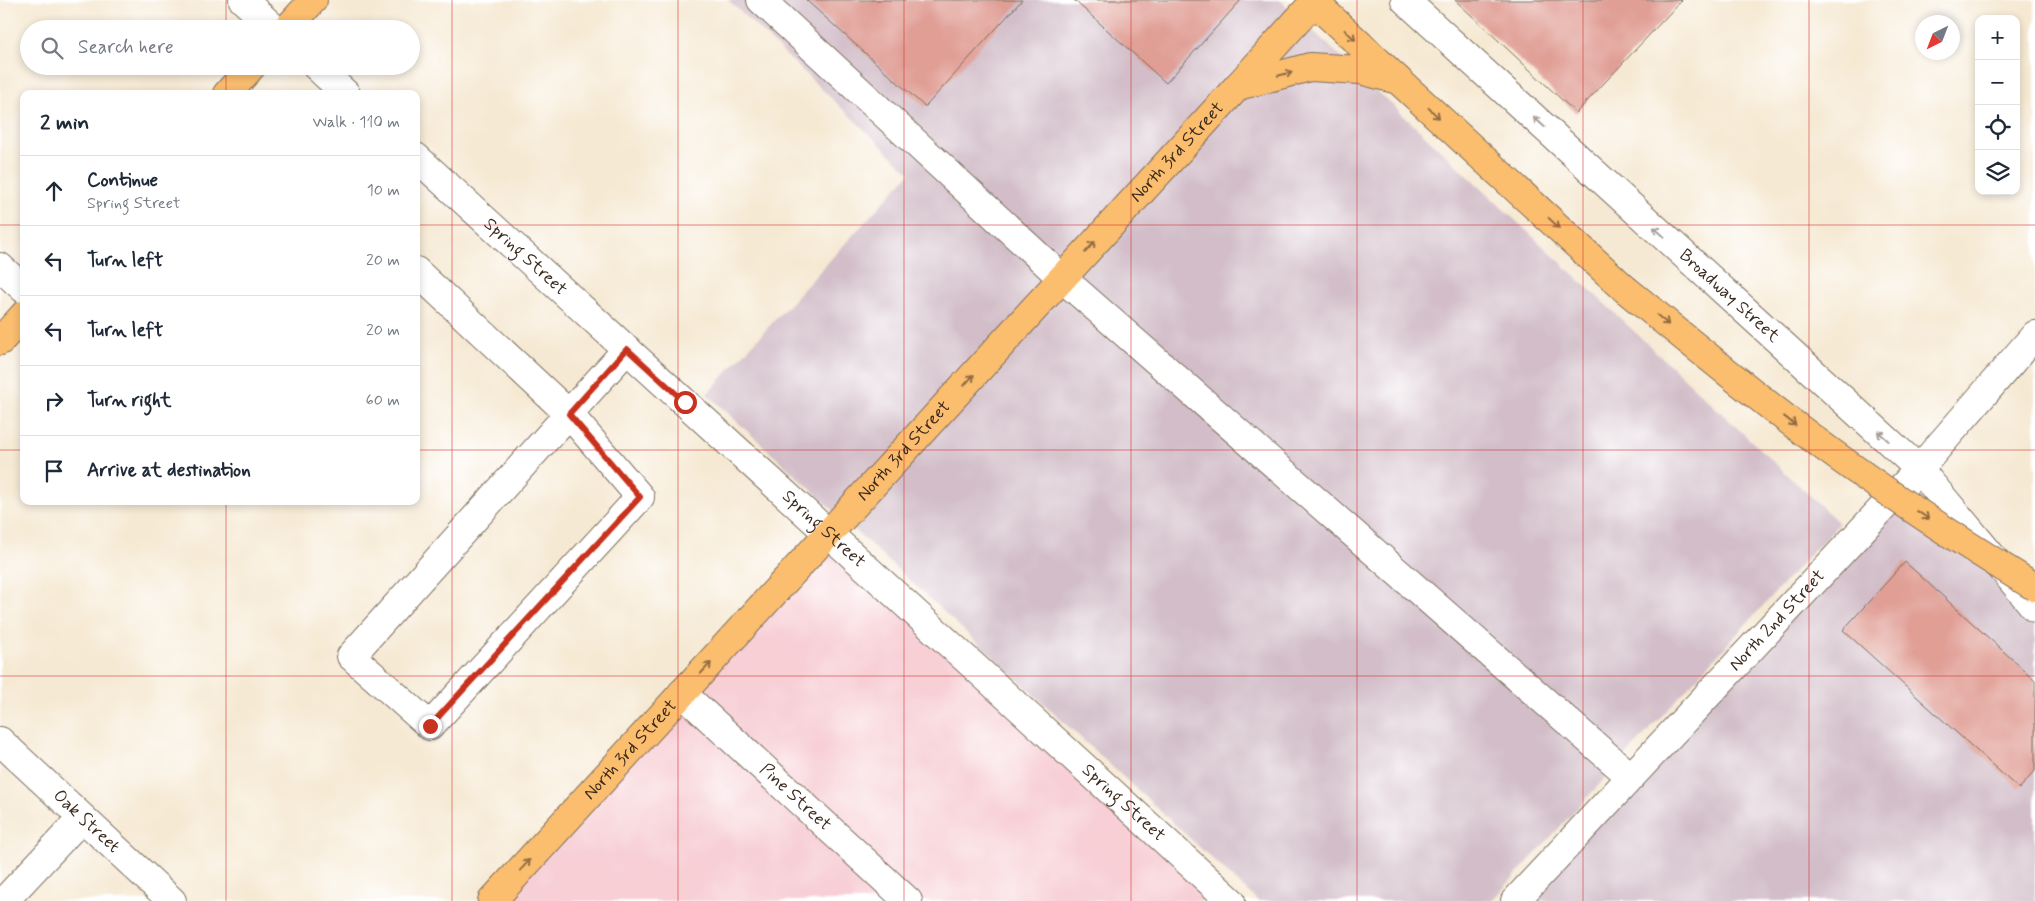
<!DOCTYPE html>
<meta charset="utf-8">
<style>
:root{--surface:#fff;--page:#f6f6f7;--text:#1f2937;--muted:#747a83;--line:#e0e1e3}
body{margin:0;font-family:Mynerve,sans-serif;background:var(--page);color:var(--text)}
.controls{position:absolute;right:15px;top:15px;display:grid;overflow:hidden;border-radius:10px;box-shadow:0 2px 8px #0003}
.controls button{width:45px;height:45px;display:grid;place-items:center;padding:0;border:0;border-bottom:1px solid var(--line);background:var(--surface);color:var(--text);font:25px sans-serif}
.compass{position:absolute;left:1915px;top:15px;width:45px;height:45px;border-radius:50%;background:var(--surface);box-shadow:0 2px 8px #0003;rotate:222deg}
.stop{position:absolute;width:15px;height:15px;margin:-11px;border:4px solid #c8321e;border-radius:50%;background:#fff}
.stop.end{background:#c8321e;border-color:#fff;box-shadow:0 1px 5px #0008}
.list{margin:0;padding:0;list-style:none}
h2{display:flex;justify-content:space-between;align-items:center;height:65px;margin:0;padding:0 20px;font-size:21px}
h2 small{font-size:16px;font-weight:400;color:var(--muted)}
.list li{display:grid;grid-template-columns:32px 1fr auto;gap:15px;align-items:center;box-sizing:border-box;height:70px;padding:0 20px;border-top:1px solid var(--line)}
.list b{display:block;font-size:19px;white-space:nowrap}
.list p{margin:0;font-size:16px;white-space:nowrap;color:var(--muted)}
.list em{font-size:16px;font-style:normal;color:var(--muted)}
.icon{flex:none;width:28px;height:28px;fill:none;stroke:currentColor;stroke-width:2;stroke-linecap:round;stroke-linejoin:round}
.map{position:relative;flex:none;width:2035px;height:901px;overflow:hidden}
.search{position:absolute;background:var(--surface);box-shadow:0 2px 8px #0003;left:20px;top:20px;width:400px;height:55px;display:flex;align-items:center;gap:12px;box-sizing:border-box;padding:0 18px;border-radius:28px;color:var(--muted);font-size:19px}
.panel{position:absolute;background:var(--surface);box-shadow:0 2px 8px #0003;left:20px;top:90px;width:400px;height:415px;border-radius:10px}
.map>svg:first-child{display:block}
.built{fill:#f7cfd5}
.industrial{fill:#d2bdc8}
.building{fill:#e09e94}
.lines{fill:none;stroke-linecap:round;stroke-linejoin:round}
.minor-casing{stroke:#7c6d5d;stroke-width:30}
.major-casing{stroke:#7c6d5d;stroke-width:30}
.highway-casing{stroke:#7c6d5d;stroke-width:30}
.minor{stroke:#fff;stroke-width:28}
.major{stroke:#fbbd6e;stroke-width:28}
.highway{stroke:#fbbd6e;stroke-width:28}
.highway-bridge-casing{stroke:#7c6d5d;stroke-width:30;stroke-linecap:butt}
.highway-bridge{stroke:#fbbd6e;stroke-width:28}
.oneway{stroke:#916c42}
.oneway2{stroke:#a79f9a}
.route{stroke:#c8321e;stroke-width:6}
.grid{fill:none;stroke:#d62828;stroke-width:1;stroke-opacity:0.55}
.labels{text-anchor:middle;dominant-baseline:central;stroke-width:4;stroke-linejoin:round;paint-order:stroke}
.street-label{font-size:18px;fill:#3b2a1e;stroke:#fff}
</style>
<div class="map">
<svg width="2035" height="901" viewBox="0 0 2035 901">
<rect width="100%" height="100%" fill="#fff"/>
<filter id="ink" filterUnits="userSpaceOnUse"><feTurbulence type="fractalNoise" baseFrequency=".02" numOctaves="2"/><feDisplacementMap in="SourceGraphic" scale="10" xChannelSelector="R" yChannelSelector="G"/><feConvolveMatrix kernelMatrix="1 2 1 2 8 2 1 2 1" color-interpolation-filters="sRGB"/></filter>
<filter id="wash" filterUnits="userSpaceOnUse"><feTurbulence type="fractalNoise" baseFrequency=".0096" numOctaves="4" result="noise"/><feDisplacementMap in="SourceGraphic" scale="20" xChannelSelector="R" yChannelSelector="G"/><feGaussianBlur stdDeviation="1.12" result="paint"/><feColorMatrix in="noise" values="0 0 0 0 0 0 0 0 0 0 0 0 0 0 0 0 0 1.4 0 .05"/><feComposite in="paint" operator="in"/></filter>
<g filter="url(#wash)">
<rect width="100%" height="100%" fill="#f6e9d3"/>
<path class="built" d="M829,533L1231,901H492Z"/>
<path class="industrial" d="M728,0H1280L1839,523L1492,901H1258L707,394L910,173Z
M1919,469L2035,608V901H1515Z"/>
<g id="blocks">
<path class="building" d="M806,0H1022L925,107Z
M1074,0H1241L1166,83Z
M1455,0H1682L1576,113Z
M1905,562L2035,680V771L2019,789L1843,630Z"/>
</g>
</g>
<g filter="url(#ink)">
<use href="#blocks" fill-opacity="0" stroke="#7c6d5d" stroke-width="1"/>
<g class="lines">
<defs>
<g id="minor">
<path d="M243,0L275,29"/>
<path d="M761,0L1062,278L1631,777"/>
<path id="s1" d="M1405,0L1919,469L2035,608"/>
<path d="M316,66L346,94"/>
<path id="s2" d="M416,157L1231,901"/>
<path d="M0,267L24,289"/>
<path d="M416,271L569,414L640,497L430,726L351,656L627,349"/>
<path id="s3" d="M682,693L908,901"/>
<path id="s4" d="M0,741L172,901"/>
<path d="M4,901L82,818"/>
<path id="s5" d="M1515,901L1919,469L2035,335"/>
</g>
<path id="major" d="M1312,0L1398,80
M1238,86L1316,0"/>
<g id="highway">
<path d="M287,29L313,0"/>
<path d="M227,94L252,66"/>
<path d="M0,341L24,315"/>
<path id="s6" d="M492,901L1238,86L1310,67L1360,70L1398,80L1625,289"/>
</g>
</defs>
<use href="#minor" class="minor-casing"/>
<use href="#major" class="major-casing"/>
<use href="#highway" class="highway-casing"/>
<use href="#minor" class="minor"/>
<use href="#major" class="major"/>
<use href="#highway" class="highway"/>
<defs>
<path id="highway-bridge" d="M1625,289C1683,336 1740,384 1800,429C1875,486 1955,538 2035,587"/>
</defs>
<use href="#highway-bridge" class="highway-bridge-casing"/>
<use href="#highway-bridge" class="highway-bridge"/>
</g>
<defs><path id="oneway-shaft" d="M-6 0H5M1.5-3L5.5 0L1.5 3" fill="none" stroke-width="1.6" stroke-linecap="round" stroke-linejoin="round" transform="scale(1.25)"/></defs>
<g class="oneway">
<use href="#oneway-shaft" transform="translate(1350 35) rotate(43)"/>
<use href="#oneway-shaft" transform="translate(1285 74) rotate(-14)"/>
<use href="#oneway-shaft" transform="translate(1434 113) rotate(43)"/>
<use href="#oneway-shaft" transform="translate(1554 223) rotate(43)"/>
<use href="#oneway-shaft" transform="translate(1090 247) rotate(-48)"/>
<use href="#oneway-shaft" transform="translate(1663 320) rotate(40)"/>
<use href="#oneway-shaft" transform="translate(969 380) rotate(-48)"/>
<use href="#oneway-shaft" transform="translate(1790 421) rotate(38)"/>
<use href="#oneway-shaft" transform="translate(1923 515) rotate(34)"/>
<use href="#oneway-shaft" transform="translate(706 668) rotate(-47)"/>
<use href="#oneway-shaft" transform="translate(525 865) rotate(-48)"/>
</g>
<g class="oneway2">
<use href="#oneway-shaft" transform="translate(1539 122) rotate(-138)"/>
<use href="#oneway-shaft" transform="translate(1659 232) rotate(-138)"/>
<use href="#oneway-shaft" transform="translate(1883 436) rotate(-138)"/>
</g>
</g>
<g class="lines" filter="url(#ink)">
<path class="route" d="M430,726L640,497L569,414L627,349L685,402"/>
</g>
<path class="grid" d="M226,0V29M452,0V901M678,0V901M904,0V901M1131,0V901M1357,0V901M1583,0V901M1809,0V901M226,66V94M0,225H24M416,225H2035M0,450H24M416,450H2035M226,501V901M0,676H2035"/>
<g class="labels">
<g class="street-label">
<text stroke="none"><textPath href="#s6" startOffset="1015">North 3rd Street</textPath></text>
<text stroke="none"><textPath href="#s2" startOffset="148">Spring Street</textPath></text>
<text stroke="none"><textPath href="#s1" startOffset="439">Broadway Street</textPath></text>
<text stroke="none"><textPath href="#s6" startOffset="610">North 3rd Street</textPath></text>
<text stroke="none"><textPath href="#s2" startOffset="552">Spring Street</textPath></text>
<text stroke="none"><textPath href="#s5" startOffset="384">North 2nd Street</textPath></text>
<text stroke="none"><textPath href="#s6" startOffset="205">North 3rd Street</textPath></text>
<text stroke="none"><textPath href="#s3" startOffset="154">Pine Street</textPath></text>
<text stroke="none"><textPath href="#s2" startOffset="958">Spring Street</textPath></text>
<text stroke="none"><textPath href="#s4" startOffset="118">Oak Street</textPath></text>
</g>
</g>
</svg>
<div class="controls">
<button>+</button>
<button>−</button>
<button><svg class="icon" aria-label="locate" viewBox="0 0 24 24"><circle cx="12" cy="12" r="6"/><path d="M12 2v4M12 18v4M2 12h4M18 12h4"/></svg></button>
<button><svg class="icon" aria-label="layers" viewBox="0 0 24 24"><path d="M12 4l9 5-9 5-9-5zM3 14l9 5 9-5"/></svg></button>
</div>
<svg class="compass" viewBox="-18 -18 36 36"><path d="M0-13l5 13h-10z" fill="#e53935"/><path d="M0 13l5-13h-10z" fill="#747a83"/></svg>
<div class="stop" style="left:685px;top:402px"></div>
<div class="stop end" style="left:430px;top:726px"></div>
<div class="search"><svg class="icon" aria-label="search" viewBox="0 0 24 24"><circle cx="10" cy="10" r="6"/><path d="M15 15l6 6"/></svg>Search here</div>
<section class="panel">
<h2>2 min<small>Walk · 110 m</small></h2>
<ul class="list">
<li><svg class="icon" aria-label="ahead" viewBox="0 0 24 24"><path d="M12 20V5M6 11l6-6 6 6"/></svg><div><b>Continue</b><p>Spring Street</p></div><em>10 m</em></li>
<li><svg class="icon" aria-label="left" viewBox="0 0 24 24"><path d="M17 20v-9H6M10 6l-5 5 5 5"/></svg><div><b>Turn left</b></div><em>20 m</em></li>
<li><svg class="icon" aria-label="left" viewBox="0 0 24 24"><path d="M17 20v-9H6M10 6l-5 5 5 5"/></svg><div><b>Turn left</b></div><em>20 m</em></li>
<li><svg class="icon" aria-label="right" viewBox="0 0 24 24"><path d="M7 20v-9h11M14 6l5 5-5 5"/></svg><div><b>Turn right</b></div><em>60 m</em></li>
<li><svg class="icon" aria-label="arrive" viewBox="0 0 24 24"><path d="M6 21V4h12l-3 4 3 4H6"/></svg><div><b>Arrive at destination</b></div></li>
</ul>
</section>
</div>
